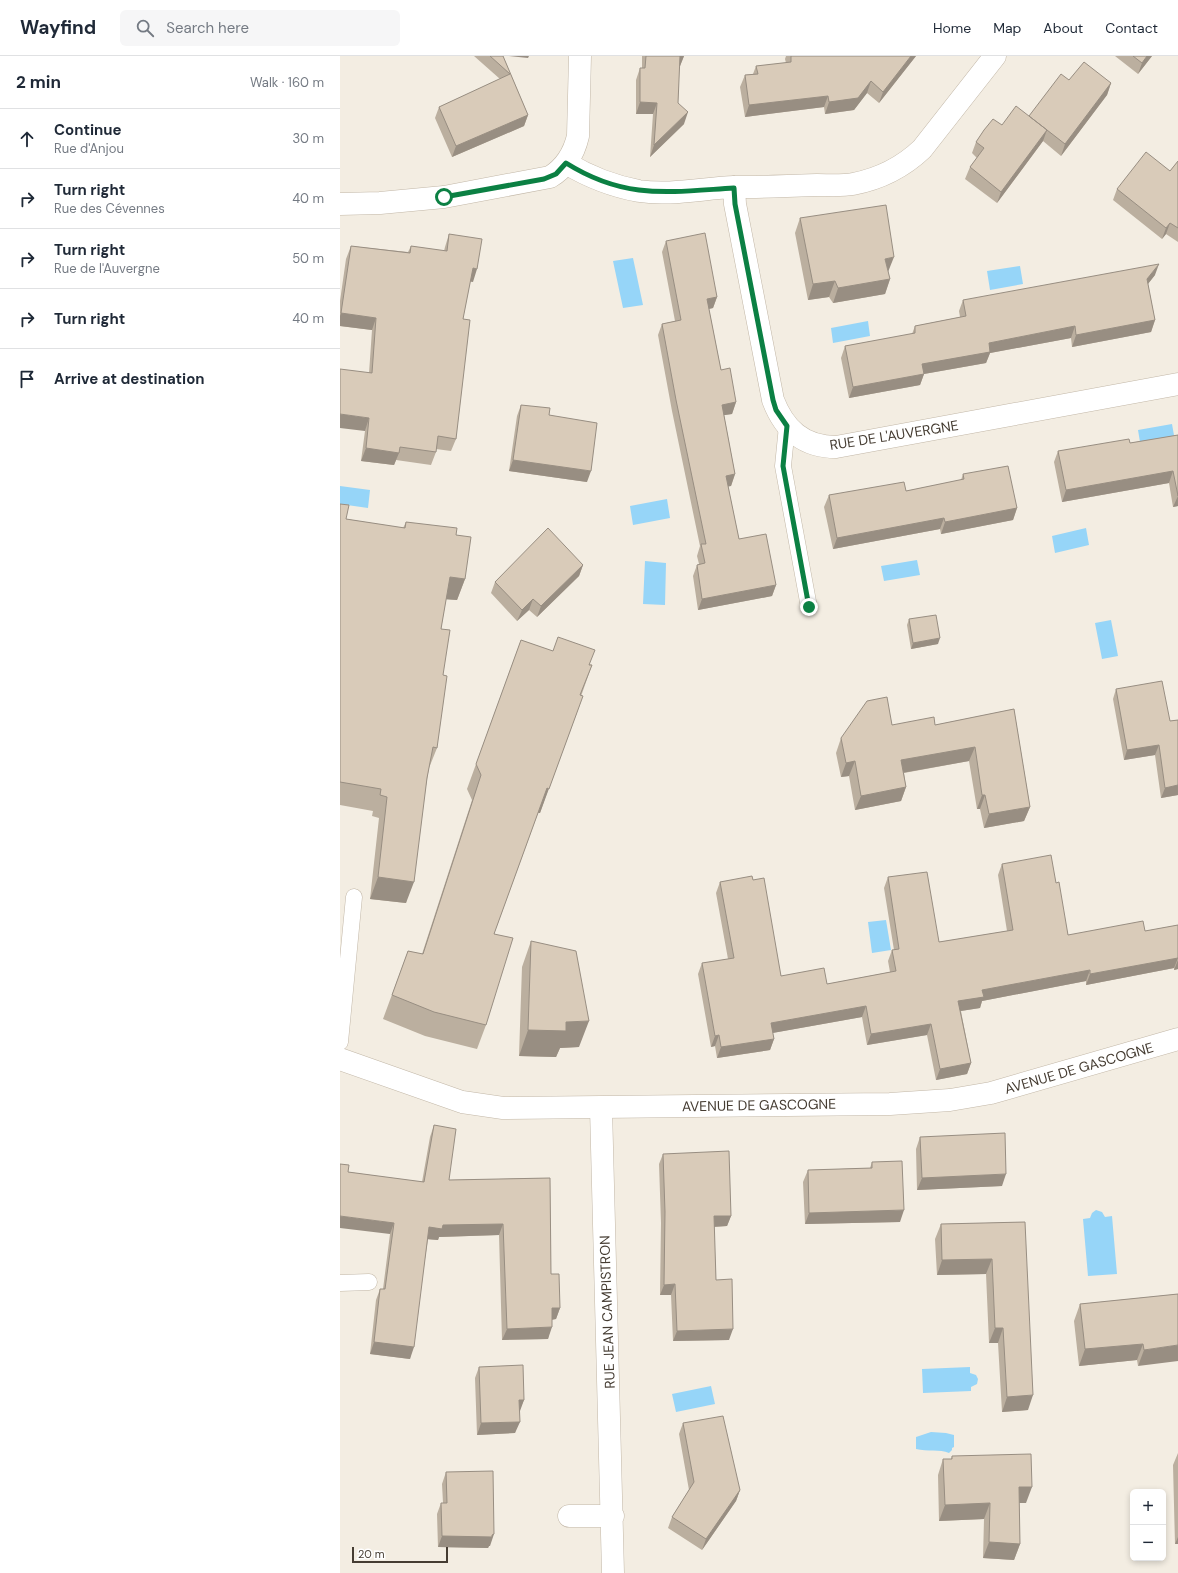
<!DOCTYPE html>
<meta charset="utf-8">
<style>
:root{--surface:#fff;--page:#f6f6f7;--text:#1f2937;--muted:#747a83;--line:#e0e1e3}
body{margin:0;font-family:"DM Sans",sans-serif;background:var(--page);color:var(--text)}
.controls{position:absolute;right:12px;bottom:12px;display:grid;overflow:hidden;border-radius:6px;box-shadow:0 2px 6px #0003}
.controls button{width:36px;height:36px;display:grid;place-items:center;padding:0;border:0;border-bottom:1px solid var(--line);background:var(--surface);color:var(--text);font:20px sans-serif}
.scale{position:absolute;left:12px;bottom:10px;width:96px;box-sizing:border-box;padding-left:4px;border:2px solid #453c32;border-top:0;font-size:11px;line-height:14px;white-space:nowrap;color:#453c32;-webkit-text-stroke:3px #fff;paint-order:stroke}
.stop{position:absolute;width:12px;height:12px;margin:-9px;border:3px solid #0b8043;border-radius:50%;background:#fff}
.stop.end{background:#0b8043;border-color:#fff;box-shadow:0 1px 4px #0008}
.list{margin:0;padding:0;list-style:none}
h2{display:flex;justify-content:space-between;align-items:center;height:52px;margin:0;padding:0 16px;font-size:17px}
h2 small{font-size:13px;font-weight:400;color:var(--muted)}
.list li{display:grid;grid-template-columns:26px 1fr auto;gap:12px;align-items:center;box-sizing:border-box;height:60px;padding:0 16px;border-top:1px solid var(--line)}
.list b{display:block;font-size:15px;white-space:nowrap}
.list p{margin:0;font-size:13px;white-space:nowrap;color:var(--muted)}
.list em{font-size:13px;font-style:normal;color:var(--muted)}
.icon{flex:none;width:22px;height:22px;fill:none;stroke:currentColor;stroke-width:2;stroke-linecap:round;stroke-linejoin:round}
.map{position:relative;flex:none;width:838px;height:1517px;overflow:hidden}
header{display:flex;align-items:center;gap:24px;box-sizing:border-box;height:56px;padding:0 20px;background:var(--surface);border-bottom:1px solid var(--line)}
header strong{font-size:19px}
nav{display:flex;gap:22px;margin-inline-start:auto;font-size:14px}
.search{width:280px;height:36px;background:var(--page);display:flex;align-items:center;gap:10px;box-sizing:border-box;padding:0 14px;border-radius:6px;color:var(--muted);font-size:15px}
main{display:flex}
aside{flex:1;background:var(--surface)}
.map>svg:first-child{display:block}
.water{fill:#96d5f8}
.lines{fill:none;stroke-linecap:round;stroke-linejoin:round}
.service-casing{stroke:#c2b7a7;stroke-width:17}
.minor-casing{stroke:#c2b7a7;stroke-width:23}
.tertiary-casing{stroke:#c2b7a7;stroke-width:23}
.service{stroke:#fff;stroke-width:16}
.minor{stroke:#fff;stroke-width:22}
.tertiary{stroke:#fff;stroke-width:22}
.wall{fill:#bbaf9f}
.shaded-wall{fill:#988e82}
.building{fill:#d9cbb9;stroke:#988e82}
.route{stroke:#0b8043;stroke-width:5}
.labels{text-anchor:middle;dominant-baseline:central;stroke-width:3.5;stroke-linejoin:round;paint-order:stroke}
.street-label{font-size:14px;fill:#453c32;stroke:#fff}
</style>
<header>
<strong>Wayfind</strong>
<div class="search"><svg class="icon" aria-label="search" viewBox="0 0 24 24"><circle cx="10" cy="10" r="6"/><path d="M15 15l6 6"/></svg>Search here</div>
<nav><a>Home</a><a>Map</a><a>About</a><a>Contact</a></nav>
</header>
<main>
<aside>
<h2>2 min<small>Walk · 160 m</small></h2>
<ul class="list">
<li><svg class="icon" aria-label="ahead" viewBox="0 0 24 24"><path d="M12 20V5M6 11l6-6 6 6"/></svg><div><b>Continue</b><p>Rue d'Anjou</p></div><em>30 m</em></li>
<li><svg class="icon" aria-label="right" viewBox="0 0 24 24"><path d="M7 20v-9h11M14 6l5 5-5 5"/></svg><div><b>Turn right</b><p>Rue des Cévennes</p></div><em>40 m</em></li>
<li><svg class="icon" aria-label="right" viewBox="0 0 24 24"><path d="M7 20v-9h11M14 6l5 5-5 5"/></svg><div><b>Turn right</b><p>Rue de l'Auvergne</p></div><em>50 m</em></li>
<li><svg class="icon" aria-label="right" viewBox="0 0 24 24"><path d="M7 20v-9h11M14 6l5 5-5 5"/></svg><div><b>Turn right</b></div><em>40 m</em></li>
<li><svg class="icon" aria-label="arrive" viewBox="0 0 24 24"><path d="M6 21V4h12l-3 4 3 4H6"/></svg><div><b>Arrive at destination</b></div></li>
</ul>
</aside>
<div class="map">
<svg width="838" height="1517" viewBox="0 0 838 1517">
<rect width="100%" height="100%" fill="#f3ede2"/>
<path class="water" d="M293,202L303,249L283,252L273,205Z
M680,210L683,228L650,234L647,215Z
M528,265L530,280L493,287L491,272Z
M832,368L835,385L802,398L798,374Z
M0,430L30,434L28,452L0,448Z
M327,443L330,462L293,469L290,450Z
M746,472L749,489L715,497L712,480Z
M577,504L580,519L544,525L541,510Z
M305,505L326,507L325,549L303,548Z
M771,564L778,600L762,603L755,567Z
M546,864L551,894L532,897L528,866Z
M756,1154L762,1156L765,1161L772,1160L777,1218L748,1220L743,1163L750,1162L752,1157Z
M630,1311V1317L636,1319L638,1323L637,1328L631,1331V1335L583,1337L582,1313Z
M371,1330L375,1348L336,1356L332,1338Z
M591,1376L606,1377L614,1379V1391L612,1392V1394L609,1397C600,1393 587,1396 576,1393V1381Z"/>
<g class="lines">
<defs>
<path id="service" d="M447,370L443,410L469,551
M0,986L14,841
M0,1227L29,1226"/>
<path id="minor" d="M226,107C249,121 272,130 299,135C330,140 364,132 395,131C423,131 450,130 477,129C489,129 502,130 513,128C539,123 563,111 582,93L655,0
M394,131L395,148L433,344C444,373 463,391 496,391L838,328
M0,148L40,147L104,141L210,121C225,112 234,97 238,80L240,0
M261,1052L273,1517
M229,1460H273"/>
<path id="tertiary" d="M0,1003L122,1046L163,1052L550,1048L610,1044L651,1037L838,983"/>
</defs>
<use href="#service" class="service-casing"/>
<use href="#minor" class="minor-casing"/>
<use href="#tertiary" class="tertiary-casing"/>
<use href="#service" class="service"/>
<use href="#minor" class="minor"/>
<use href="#tertiary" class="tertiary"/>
</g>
<path class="wall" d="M134,0H163L188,59L184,70L112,101L95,62L99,51L160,23Z
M302,0H344L340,10H339L338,47L344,68L310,101L313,58H296V24L300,12H302Z
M446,0H576L539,47L527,37L514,54L485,58L484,51L405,61L400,31L405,19L413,18L416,10L446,7L445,3Z
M775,0H812L798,18Z
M729,24L771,27L767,39L721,100L703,85L657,147L625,123L630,111L637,102L632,97L636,86L662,69L689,60Z
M838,105V186L826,178L822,183L773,144L777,133L830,115Z
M460,162L548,216L550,223L545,238L493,247L489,241L468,244L455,177Z
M109,178L133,226L130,225L123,263L116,383L111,395L96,393V396L91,409L56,404L54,409L21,405L25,375L32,274L0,270V245L6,203L11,190L68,196L71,190L104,195L105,191Z
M326,185L377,241L373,252L369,253L381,314L396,346L392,358L384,359L395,418L391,430H388L399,483L436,529L432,540L358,554L353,520L357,509L359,508L357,500L360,490L332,355L318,279L322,268L335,265L322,196Z
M815,219L808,228L815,264L811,276L732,291L731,282L650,297L646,307L584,318L580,329L509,342L501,302L505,290L572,278L575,270L620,261L619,255L623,244Z
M181,349L209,359L247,426L169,415L177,360Z
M838,379V450L833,451L829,427L722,446L714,406L718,395L790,387Z
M623,418L677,452L673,464L601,478L600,473L493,493L484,451L489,439L566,435L621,424Z
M0,448L6,463L63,472L66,466L116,479L125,523L117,544L106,543L101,573L103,619L97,692L89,712L66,847L30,843L39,762L32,760L33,755L0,749Z
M243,509L239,520L197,561L189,554L177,565L151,537L155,526Z
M569,563L598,588L571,593L567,569Z
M181,584L252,609L200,757H198L154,878L146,969L137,993L85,980L43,963L68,895L82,898L132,744L127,733Z
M776,633L830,665L838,664V739L821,742L815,699L784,704L773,643Z
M674,653L690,751L684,765L644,772L640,753H637L629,705L564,717L566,731L561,745L515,754L509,720L501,721L496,697L501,682L552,669H595Z
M662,808L716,827L728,879L805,875L838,869V913L834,914V912L746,929V925L642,945L640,952L621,955L631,1007L627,1018L596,1024L587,979L527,989L522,961L432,977L434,983L430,994L377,1002L375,990L371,991L358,918L362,907L388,903L376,837L380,826L413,824L441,920L487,928L550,916L548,905L552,894H554L544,832L548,821L599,886L667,875L658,819Z
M191,885L239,991L220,992L216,1001L179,1000L182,911Z
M94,1069L109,1124L210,1122L211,1218L220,1252L216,1263L212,1264L208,1283L162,1284L159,1179L99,1181L98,1184L88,1183L70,1303L30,1298L36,1244L40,1233H43L50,1178L8,1116L82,1126L90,1081Z
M580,1081L662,1130L577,1134L576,1093Z
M323,1098L391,1160L387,1170L374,1171L376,1224L389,1284L333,1285L331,1239H320L321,1167L319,1108Z
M532,1106L560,1166L465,1168L463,1126L468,1114L530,1112Z
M685,1166L688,1354L662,1356L658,1287H649L646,1218L597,1219L595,1183L601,1168Z
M838,1238L798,1310L797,1304L739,1310L734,1265L740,1248Z
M139,1311L184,1344L179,1355L175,1377L137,1379L135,1322Z
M343,1367L400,1434L396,1445L362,1494L328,1472L332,1461L349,1434L339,1378Z
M838,1397V1488H835L833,1409Z
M612,1400L686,1447H679L680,1488L674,1504L643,1502L644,1463L599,1465L598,1419L603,1403H611Z
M106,1416L150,1490H149L148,1492L98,1491L97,1458L101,1447H103L102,1428Z"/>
<path class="shaded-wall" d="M169,0H189L188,2Z
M339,0H344L340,10H336Z
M571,0H576L539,47L543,36Z
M807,0H812L798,18L802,7Z
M531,25L527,37L514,54L485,58L489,46Z
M771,27L767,39L721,100L725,88Z
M488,40L484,51L405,61L409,49Z
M300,46L317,47L313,58H296Z
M348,56L344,68L310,101L314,89Z
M188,59L184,70L112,101L116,90Z
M707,74L703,85L657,147L661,136Z
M830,167L826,178L822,183L826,172Z
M554,201L548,216L545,203Z
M819,208L815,219L803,234L807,223Z
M133,212L137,213L133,226L128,225Z
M550,223L545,238L493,247L498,232Z
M495,225L489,241L468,244L473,228Z
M377,241L373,252L363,254L367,243Z
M1,257L36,262L32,274L0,270V260Z
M815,264L811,276L732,291L736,279Z
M735,270L731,282L650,297L646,307L578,319L582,308L649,287Z
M584,318L580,329L509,342L513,331Z
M396,346L392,358L378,360L382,349Z
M0,358L29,362L25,375L0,372Z
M26,392L59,397L54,409L21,405Z
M173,404L251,415L247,426L169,415Z
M833,415L829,427L722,446L726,434Z
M395,418L391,430L382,432L386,420Z
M838,440V450L833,451Z
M677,452L673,464L601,478L605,466Z
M604,462L600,473L493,493L497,482Z
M243,509L239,520L197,561L201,550Z
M110,521L125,523L117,544L102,543Z
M436,529L432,540L358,554L362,543Z
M193,543L189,554L177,565L182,554Z
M600,582L598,588L571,593L573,587Z
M243,640L200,757H198L207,732Z
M819,689L815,699L784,704L787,694Z
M635,691L629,705L556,718L561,704Z
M515,705L509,720L501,721L506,707Z
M838,729V739L821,742L825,732Z
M566,731L561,745L515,754L521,740Z
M642,739H645L640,753H637Z
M690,751L684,765L644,772L649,758Z
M38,821L74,826L66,847L30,843Z
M838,902L834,912L746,929L750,918Z
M838,904V913L834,914Z
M750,914L746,925L642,945L640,952L614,956L618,945L642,934Z
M526,950L522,961L427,978L431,967Z
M249,965L239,991L220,992L216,1001L179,1000L188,974L226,966Z
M591,968L587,979L527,989L531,978Z
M379,979L375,990L371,991L375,980Z
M434,983L430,994L377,1002L381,991Z
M631,1007L627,1018L596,1024L600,1013Z
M666,1118L662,1130L577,1134L582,1122Z
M564,1154L560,1166L465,1168L469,1157Z
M0,1160L54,1167L50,1178L0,1172Z
M374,1160H391L387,1170L370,1171Z
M163,1168L159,1179L99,1181L98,1184L85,1183L89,1171L103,1169Z
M652,1203L646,1218L597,1219L602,1204Z
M335,1228L331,1239H320L324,1229Z
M212,1252H220L216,1263L208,1264Z
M212,1271L208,1283L162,1284L167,1273Z
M655,1272H663L658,1287H649Z
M393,1273L389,1284L333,1285L337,1275Z
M34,1286L74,1291L70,1303L30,1298Z
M803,1288L797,1304L739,1310L745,1293Z
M838,1289V1305L798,1310L804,1294Z
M693,1339L688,1354L662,1356L667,1341Z
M179,1344H184L180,1355H175Z
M180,1366L175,1377L137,1379L141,1367Z
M679,1431H692L686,1447H673Z
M400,1434L396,1445L362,1494L366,1483Z
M650,1447L644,1463L599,1465L605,1449Z
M154,1478L150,1490H149L148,1492L98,1491L102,1480Z
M838,1481V1488H835Z
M649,1486L680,1488L674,1504L643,1502Z"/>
<path class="building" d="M150,0H163L188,59L116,90L99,51L170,18Z
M306,0H340L338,47L348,56L314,89L317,47L300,46V12H305Z
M451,0H571L543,36L531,25L518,42L489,46L488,40L409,49L405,19L418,18L416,10L451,6Z
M793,0H807L802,7Z
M744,6L771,27L725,88L689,60L721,18L729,24Z
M676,50L707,74L661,136L630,111L644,92L636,86L644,74L653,63L662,69Z
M806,96L830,115L838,105V172L830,167L826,172L777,133Z
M546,149L554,201L545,203L550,223L498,232L495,225L473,228L460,162Z
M365,177L377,241L367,243L381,314L390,312L396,346L382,349L395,418L386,420L399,483L426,478L436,529L362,543L357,509L365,507L361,488H366L336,344L322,268L341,264L326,185Z
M109,178L142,183L137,213L133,212L123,263L130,264L116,383L98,380L96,396L60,391L59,397L26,392L29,362L0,358V313L32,317L36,262L1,257L11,190L70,197L71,190L107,195Z
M819,208L807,223L815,264L736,279L735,270L649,287L650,296L582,308L584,318L513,331L505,290L575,277V270L626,260L623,244Z
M181,349L210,352L209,359L257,367L251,415L173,404Z
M838,379V440L833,415L726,434L718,395L789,383L790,387Z
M668,410L677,452L605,466L604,462L497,482L489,439L564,426L566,435L624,423L623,418Z
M0,448L9,449L6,463L65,472L66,466L117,472L116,479L131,481L125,523L110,521L101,573L110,574L103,619L107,620L97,692L93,691L87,722L74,826L38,821L47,741L40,739L41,733L0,726Z
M208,472L243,509L201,550L193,543L182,554L155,526Z
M596,559L600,582L573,587L569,563Z
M218,581L255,594L249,609H252L240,639L243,640L209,733L207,732L154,878L173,882L146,969L94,956L52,939L68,895L83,898L141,719L136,708L181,584L213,595Z
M822,625L830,665L838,664V729L825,732L819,689L787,694L776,633Z
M547,641L552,669L594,661L595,669L674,653L690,751L649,758L645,739H642L635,691L561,704L566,731L521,740L515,705L506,707L501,682L527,645Z
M711,799L716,827L719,826L728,879L803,865L805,875L838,869V902L750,918V914L642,934L644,941L618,945L631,1007L600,1013L591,968L531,978L526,950L431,967L434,983L381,991L379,979L375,980L362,907L394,902L380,826L412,820L413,824L424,822L441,920L484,912L487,928L556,915L552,894L559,893L548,821L587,816L599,886L673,874L662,808Z
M191,885L236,895L249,965L226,966V975L188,974Z
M94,1069L116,1073L109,1124L210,1122L211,1218H219L220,1252H212V1271L167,1273L163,1168L103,1169L102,1173L89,1171L74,1291L34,1286L40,1233H45L54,1167L0,1160V1108L9,1109L8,1116L84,1126Z
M665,1077L666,1118L582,1122L580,1081Z
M389,1095L391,1160H374L376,1224L392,1223L393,1273L337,1275L335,1228L324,1229L325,1156L323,1098Z
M562,1105L564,1154L469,1157L468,1114L532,1112V1106Z
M685,1166L693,1339L667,1341L663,1272H655L652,1203L602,1204L601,1168Z
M838,1238V1289L804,1294L803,1288L745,1293L740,1248Z
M183,1309L184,1344H179L180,1366L141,1367L139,1311Z
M383,1360L400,1434L366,1483L332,1461L354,1426L343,1367Z
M691,1398L692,1431H679L680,1488L649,1486L650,1447L605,1449L603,1403H612V1400Z
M153,1415L154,1478L152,1479V1481L102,1480L101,1447H107L106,1416Z"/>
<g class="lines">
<path class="route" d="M104,141L204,123L216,118L226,107C285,144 328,136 394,132L395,148L433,344L436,354L447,370L443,410L469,551"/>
</g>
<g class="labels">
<g class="street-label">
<text transform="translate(554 379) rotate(-9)">RUE DE L'AUVERGNE</text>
<text transform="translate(739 1012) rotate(-16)">AVENUE DE GASCOGNE</text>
<text transform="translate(419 1049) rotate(-1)">AVENUE DE GASCOGNE</text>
<text transform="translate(267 1256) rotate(-92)">RUE JEAN CAMPISTRON</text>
</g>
</g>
</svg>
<div class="controls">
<button>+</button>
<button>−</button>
</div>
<div class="scale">20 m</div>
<div class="stop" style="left:104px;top:141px"></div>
<div class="stop end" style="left:469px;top:551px"></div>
</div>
</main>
